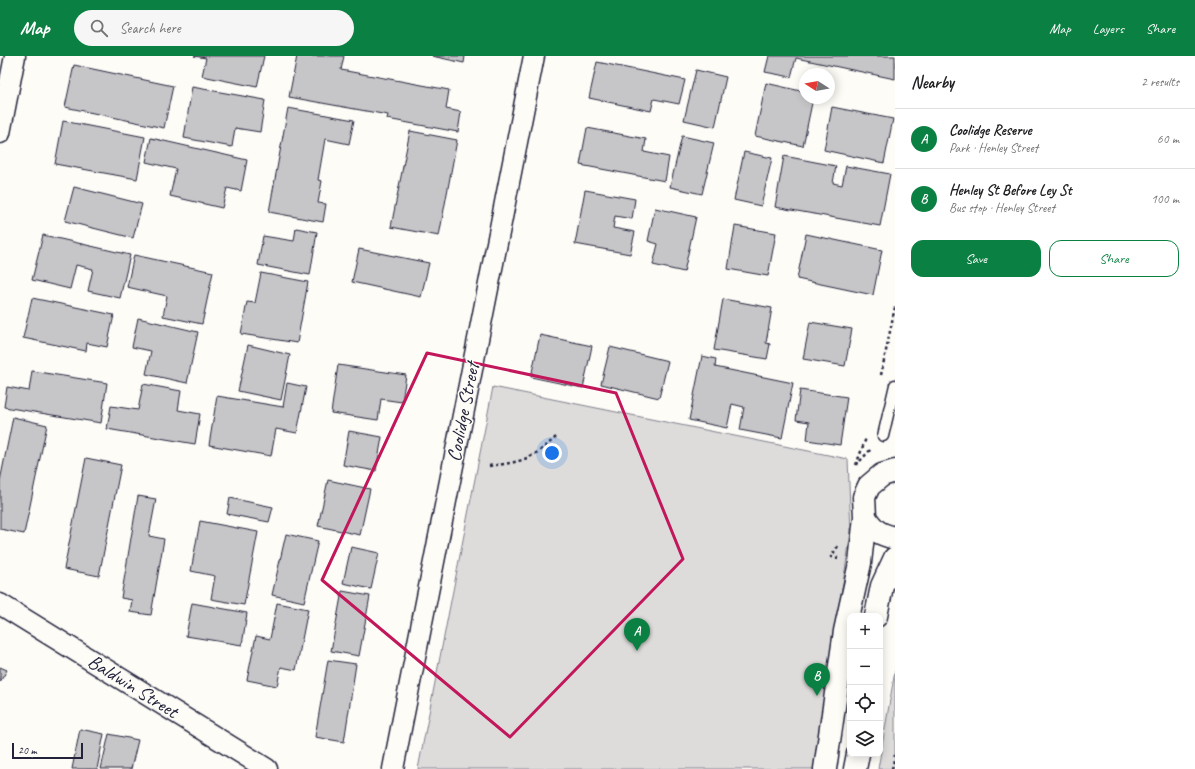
<!DOCTYPE html>
<meta charset="utf-8">
<style>
:root{--surface:#fff;--page:#f6f6f6;--text:#202124;--muted:#757577;--line:#e0e0e0;--accent:#0b8043}
body{margin:0;font-family:Caveat,sans-serif;background:var(--page);color:var(--text)}
.controls{position:absolute;right:12px;bottom:12px;display:grid;overflow:hidden;border-radius:8px;box-shadow:0 2px 10px #0003}
.controls button{width:36px;height:36px;display:grid;place-items:center;padding:0;border:0;border-bottom:1px solid var(--line);background:var(--surface);color:var(--text);font:20px sans-serif}
.compass{position:absolute;left:799px;top:12px;width:36px;height:36px;border-radius:50%;background:var(--surface);box-shadow:0 2px 10px #0003;rotate:281deg}
.scale{position:absolute;left:12px;bottom:10px;width:71px;box-sizing:border-box;padding-left:4px;border:2px solid #22223b;border-top:0;font-size:11px;line-height:14px;white-space:nowrap;color:#22223b;-webkit-text-stroke:3px #fdfcf7;paint-order:stroke}
.you{position:absolute;left:552px;top:397px;width:14px;height:14px;margin:-10px;border:3px solid #fff;border-radius:50%;background:#1a73e8;box-shadow:0 0 0 6px #1a73e833}
.badge{display:grid;place-items:center;width:26px;height:26px;border-radius:50%;background:var(--accent);color:#fff;font-size:13px;font-weight:700}
.pin{position:absolute;translate:-50% -33px;filter:drop-shadow(0 1px 2px #0008)}
.pin::after{content:'';position:absolute;top:21px;width:14px;height:12px;background:inherit;clip-path:polygon(0 0,100% 0,50% 100%)}
.list{margin:0;padding:0;list-style:none}
h2{display:flex;justify-content:space-between;align-items:center;height:52px;margin:0;padding:0 16px;font-size:17px}
h2 small{font-size:13px;font-weight:400;color:var(--muted)}
.list li{display:grid;grid-template-columns:26px 1fr auto;gap:12px;align-items:center;box-sizing:border-box;height:60px;padding:0 16px;border-top:1px solid var(--line)}
.list b{display:block;font-size:15px;white-space:nowrap}
.list p{margin:0;font-size:13px;white-space:nowrap;color:var(--muted)}
.list em{font-size:13px;font-style:normal;color:var(--muted)}
.actions{display:flex;gap:8px;padding:12px 16px}
.actions a{flex:1;padding:9px 0;border:1px solid var(--accent);border-radius:12px;text-align:center;font-size:14px;color:var(--accent)}
.actions .main{background:var(--accent);color:#fff}
.icon{flex:none;width:22px;height:22px;fill:none;stroke:currentColor;stroke-width:2;stroke-linecap:round;stroke-linejoin:round}
.map{position:relative;flex:none;width:895px;height:713px;overflow:hidden}
header{display:flex;align-items:center;gap:24px;box-sizing:border-box;height:56px;padding:0 20px;background:var(--accent);color:#fff}
header strong{font-size:19px}
nav{display:flex;gap:22px;margin-inline-start:auto;font-size:14px}
.search{width:280px;height:36px;background:var(--page);display:flex;align-items:center;gap:10px;box-sizing:border-box;padding:0 14px;border-radius:22px;color:var(--muted);font-size:15px}
main{display:flex}
aside{flex:1;background:var(--surface)}
.map>svg:first-child{display:block}
.green{fill:#dddcdb;stroke:#807f8b}
.building{fill:#c6c6c8;stroke:#22223b}
.lines{fill:none;stroke-linecap:round;stroke-linejoin:round}
.lane-casing{stroke:#22223b;stroke-width:13}
.street-casing{stroke:#22223b;stroke-width:23}
.secondary-casing{stroke:#22223b;stroke-width:25}
.path{stroke:#22223b;stroke-width:2.5;stroke-dasharray:3 3;stroke-linecap:butt}
.lane{stroke:#fdfcf7;stroke-width:10}
.street{stroke:#fdfcf7;stroke-width:20}
.secondary{stroke:#fdfcf7;stroke-width:22}
.marked{fill:none;stroke:#c2185b;stroke-width:3;stroke-linejoin:round}
.labels{text-anchor:middle;dominant-baseline:central;stroke-width:3;stroke-linejoin:round;paint-order:stroke}
.street-label{font-size:20px;fill:#22223b;stroke:#fdfcf7}
</style>
<header>
<strong>Map</strong>
<div class="search"><svg class="icon" aria-label="search" viewBox="0 0 24 24"><circle cx="10" cy="10" r="6"/><path d="M15 15l6 6"/></svg>Search here</div>
<nav><a>Map</a><a>Layers</a><a>Share</a></nav>
</header>
<main>
<div class="map">
<svg width="895" height="713" viewBox="0 0 895 713">
<rect width="100%" height="100%" fill="#fdfcf7"/>
<filter id="ink" filterUnits="userSpaceOnUse"><feTurbulence type="fractalNoise" baseFrequency=".025" numOctaves="2"/><feDisplacementMap in="SourceGraphic" scale="8" xChannelSelector="R" yChannelSelector="G"/><feConvolveMatrix kernelMatrix="1 2 1 2 8 2 1 2 1" color-interpolation-filters="sRGB"/></filter>
<g filter="url(#ink)">
<path class="green" d="M493,331L848,403L851,476L814,713H418Z
M895,615V713H878Z"/>
<path class="building" d="M194,0H264L257,31L202,20L206,2Z
M297,0H344L341,14L449,34L446,53L461,56L458,76L387,63L388,59L289,41Z
M432,0H465L464,7Z
M769,0H895V23L796,2L791,21L765,16Z
M597,6L685,24L679,48L654,43L651,55L589,42Z
M74,9L173,30L164,72L65,51Z
M696,14L726,21L715,71L684,64Z
M766,27L805,36V42H813L803,90L755,80Z
M192,31L265,44L260,76L235,72L232,91L184,82Z
M832,51L893,63L884,107L824,94Z
M288,52L354,64L349,88L325,83L318,124L322,125L318,147L326,148L323,166L269,156Z
M63,65L145,81L137,123L55,108Z
M587,72L646,83L644,96L669,101L665,125L580,109Z
M410,75L457,84L439,180L391,171Z
M682,80L714,87L702,138L670,131Z
M151,82L247,104L241,135L227,132L222,152L170,140L176,113L146,106Z
M744,96L772,102L761,150L734,144Z
M784,100L836,110L833,127L842,129L846,110L890,118L880,170L775,151Z
M74,131L142,148L133,182L65,165Z
M585,134L635,143L632,163L615,160L613,172L635,176L630,198L575,188Z
M655,152L696,161L684,216L653,209L658,188L648,185Z
M735,170L776,177L768,220L728,213Z
M296,172L317,176L310,219L258,209L263,180L294,185Z
M806,178L882,194L873,239L797,223Z
M43,179L130,199L120,242L88,235L93,213L76,209L70,233L32,224Z
M359,193L429,207L421,241L352,226Z
M134,199L213,216L202,268L163,260L167,240L127,231Z
M261,217L308,226L297,287L241,278L247,246L255,247Z
M32,242L114,259L107,291L87,287L86,295L23,282Z
M723,243L772,252L766,287L770,288L767,303L714,294Z
M138,262L198,276L187,327L146,318L151,295L132,291Z
M810,266L852,273L845,310L803,303Z
M540,279L592,290L583,332L531,321Z
M248,289L290,299L281,344L238,335Z
M610,291L668,305L659,342L601,328Z
M702,300L716,303L715,311L793,327L782,382L740,374L744,351L732,348L727,372L689,364Z
M338,309L406,319L402,346L381,343L378,364L331,357Z
M32,315L107,327L101,367L4,351L7,331L29,335Z
M287,327L306,331L297,377L276,373L271,400L209,389L217,340L283,351Z
M143,328L181,335L178,354L200,358L195,388L107,373L111,350L138,354Z
M800,334L847,341L840,389L807,384L809,366L796,364Z
M13,361L47,369L24,478L0,473V425Z
M349,375L382,381L376,415L343,409Z
M86,402L121,409L99,520L64,513Z
M328,424L370,433L360,479L318,470Z
M138,440L156,443L149,480L164,483L151,559L130,556L132,544L121,542Z
M230,442L273,451L269,466L227,458Z
M200,465L258,476L244,549L211,543L215,520L191,515Z
M286,478L318,485L304,546L272,539Z
M351,491L379,497L371,533L343,527Z
M342,535L370,540L359,600L331,595Z
M192,547L247,557L242,589L186,580Z
M277,547L308,553L296,614L281,611L277,630L247,624L256,580L270,583Z
M328,604L356,608L344,686L315,681Z
M0,611L7,614L0,626Z
M80,673L104,678L97,713H72Z
M109,678L138,684L131,713H101Z"/>
<g class="lines">
<defs>
<path id="lane" d="M883,380L895,329"/>
<path id="street" d="M0,77L15,0
M0,548L267,713
M393,713L534,0"/>
<path id="secondary" d="M865,461C874,475 879,478 895,482
M876,560L882,530L895,502
M825,713L845,575L860,507L865,461L864,441L869,430L882,419L895,415
M855,713L858,698"/>
</defs>
<use href="#lane" class="lane-casing"/>
<use href="#street" class="street-casing"/>
<use href="#secondary" class="secondary-casing"/>
<path class="path" d="M881,319L895,251
M860,405L872,392
M856,409L866,382
M489,410C522,406 531,404 556,381
M838,490L831,501L838,502
M892,713L895,699"/>
<use href="#lane" class="lane"/>
<use href="#street" class="street"/>
<use href="#secondary" class="secondary"/>
</g>
</g>
<path class="marked" d="M427,297L616,337L683,503L510,681L322,524Z"/>
<g class="labels">
<g class="street-label">
<text transform="translate(463 356) rotate(-79)">Coolidge Street</text>
<text transform="translate(133 630) rotate(32)">Baldwin Street</text>
</g>
</g>
</svg>
<div class="controls">
<button>+</button>
<button>−</button>
<button><svg class="icon" aria-label="locate" viewBox="0 0 24 24"><circle cx="12" cy="12" r="6"/><path d="M12 2v4M12 18v4M2 12h4M18 12h4"/></svg></button>
<button><svg class="icon" aria-label="layers" viewBox="0 0 24 24"><path d="M12 4l9 5-9 5-9-5zM3 14l9 5 9-5"/></svg></button>
</div>
<svg class="compass" viewBox="-18 -18 36 36"><path d="M0-13l5 13h-10z" fill="#e53935"/><path d="M0 13l5-13h-10z" fill="#757577"/></svg>
<div class="scale">20 m</div>
<div class="you"></div>
<div class="pin badge" style="left:637px;top:595px">A</div>
<div class="pin badge" style="left:817px;top:640px">B</div>
</div>
<aside>
<h2>Nearby<small>2 results</small></h2>
<ul class="list">
<li><span class="badge">A</span><div><b>Coolidge Reserve</b><p>Park · Henley Street</p></div><em>60 m</em></li>
<li><span class="badge">B</span><div><b>Henley St Before Ley St</b><p>Bus stop · Henley Street</p></div><em>100 m</em></li>
</ul>
<div class="actions"><a class="main">Save</a><a>Share</a></div>
</aside>
</main>
